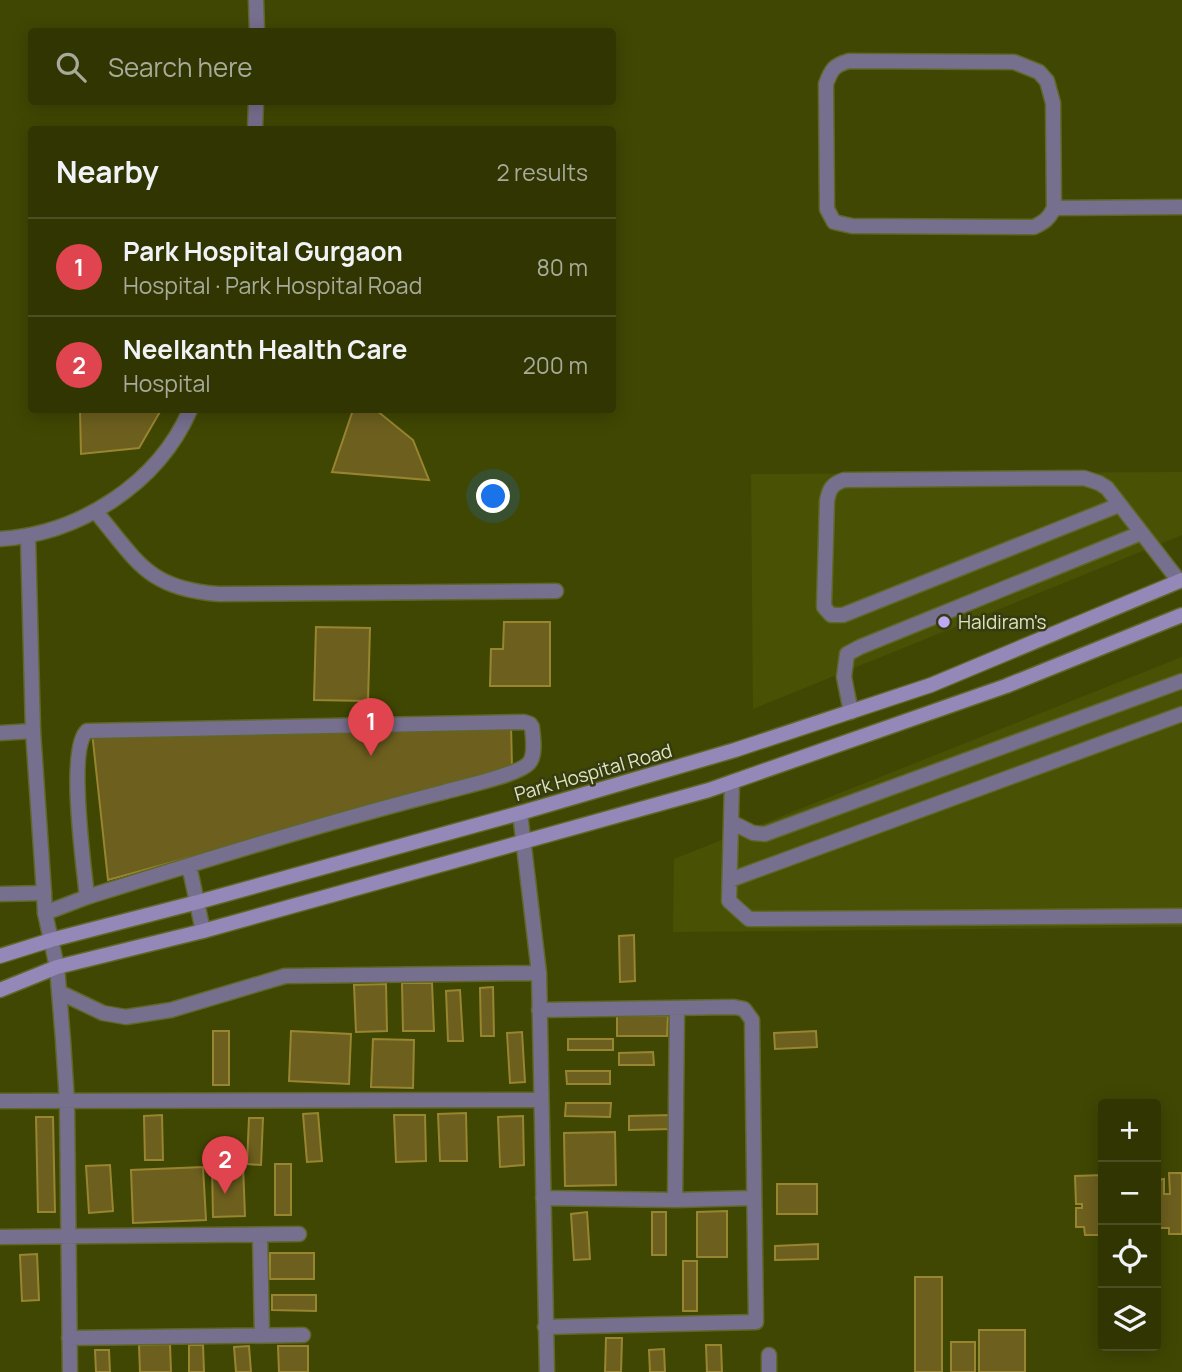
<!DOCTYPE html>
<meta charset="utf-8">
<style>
:root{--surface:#303502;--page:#383d0c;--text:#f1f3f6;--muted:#a8ab99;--line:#4b5024;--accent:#8c9099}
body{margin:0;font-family:Manrope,sans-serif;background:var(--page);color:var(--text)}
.controls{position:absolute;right:21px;bottom:21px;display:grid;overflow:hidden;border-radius:7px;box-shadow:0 4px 18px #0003}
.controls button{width:63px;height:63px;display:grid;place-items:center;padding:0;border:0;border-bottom:2px solid var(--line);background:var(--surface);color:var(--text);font:35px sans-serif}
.you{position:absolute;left:494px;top:497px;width:24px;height:24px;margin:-18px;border:5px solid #fff;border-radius:50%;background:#1a73e8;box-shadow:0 0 0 10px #1a73e833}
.badge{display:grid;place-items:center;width:46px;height:46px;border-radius:50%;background:var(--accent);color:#fff;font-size:23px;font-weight:700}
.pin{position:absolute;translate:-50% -58px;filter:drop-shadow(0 2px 4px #0008)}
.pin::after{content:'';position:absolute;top:37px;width:24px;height:21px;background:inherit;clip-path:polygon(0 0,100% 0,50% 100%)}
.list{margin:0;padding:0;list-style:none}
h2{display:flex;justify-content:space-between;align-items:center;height:91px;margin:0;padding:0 28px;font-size:30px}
h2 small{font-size:23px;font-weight:400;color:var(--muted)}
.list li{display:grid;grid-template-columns:46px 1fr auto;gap:21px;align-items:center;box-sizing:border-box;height:98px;padding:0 28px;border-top:2px solid var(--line)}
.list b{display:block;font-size:26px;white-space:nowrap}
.list p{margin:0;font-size:23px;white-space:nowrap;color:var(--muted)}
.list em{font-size:23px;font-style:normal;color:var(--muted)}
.icon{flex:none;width:38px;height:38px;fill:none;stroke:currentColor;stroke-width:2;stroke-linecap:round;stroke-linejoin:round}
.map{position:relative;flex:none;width:1182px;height:1372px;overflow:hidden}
.search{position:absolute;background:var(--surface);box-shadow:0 4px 18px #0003;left:28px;top:28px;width:588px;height:77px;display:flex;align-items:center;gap:18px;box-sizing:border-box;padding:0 24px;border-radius:7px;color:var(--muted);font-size:26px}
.panel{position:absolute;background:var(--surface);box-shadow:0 4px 18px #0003;left:28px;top:126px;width:588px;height:287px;border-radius:7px}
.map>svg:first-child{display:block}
.built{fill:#495104}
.building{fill:#6d5f1e;stroke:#988530;stroke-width:2}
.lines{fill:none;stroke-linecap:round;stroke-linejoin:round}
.service-casing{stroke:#606728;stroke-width:17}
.minor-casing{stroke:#606728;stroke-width:17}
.secondary-casing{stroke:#606728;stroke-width:17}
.service{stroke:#776f8e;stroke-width:14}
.minor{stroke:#776f8e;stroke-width:14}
.secondary{stroke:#9488b8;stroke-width:14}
.poi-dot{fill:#bea9f5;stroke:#363b11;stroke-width:2.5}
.labels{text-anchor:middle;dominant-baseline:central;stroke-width:5;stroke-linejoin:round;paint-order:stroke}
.poi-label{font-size:19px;fill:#dee5be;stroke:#363b11;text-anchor:start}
.street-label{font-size:19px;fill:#dee5be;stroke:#363b11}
</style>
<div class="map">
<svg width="1182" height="1372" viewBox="0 0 1182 1372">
<rect width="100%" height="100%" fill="#404703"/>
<path class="built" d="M1182,472V535L753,709L751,474Z
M1182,657V927L673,932L674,859Z"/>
<path class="building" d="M80,410H161L139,448L81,454Z
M353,410H376L413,440L429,480L332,472Z
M504,622H550V686H490L491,649H503Z
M316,627L370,628L368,701L314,700Z
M511,724L512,768L108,880L92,732Z
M634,935L635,981L620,982L619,936Z
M402,983H432L434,1031H403Z
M386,984L387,1031L356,1032L354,985Z
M493,987L494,1036H481L480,988Z
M460,990L463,1041H448L446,991Z
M617,1015L668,1016L667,1036H617Z
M213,1031H229V1085H213Z
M291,1031L351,1034L349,1084L289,1081Z
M816,1031L817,1047L775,1049L774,1033Z
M522,1032L525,1082L510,1083L507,1033Z
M373,1039L414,1040L413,1088L371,1087Z
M568,1039H613V1050H568Z
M653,1052L654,1065H619V1053Z
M566,1071H610V1084H567Z
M566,1103H611L610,1117L565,1116Z
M318,1113L322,1161L307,1162L303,1114Z
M466,1113L467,1161H440L438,1114Z
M162,1115L163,1160H145L144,1116Z
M394,1115H425L426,1161L396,1162Z
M671,1115V1129L629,1130V1116Z
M523,1116L524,1165L500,1167L498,1117Z
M36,1117H53L55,1212H38Z
M249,1118H263L261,1165L247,1164Z
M615,1132L616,1185L565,1186L564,1133Z
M275,1164H291V1215H275Z
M110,1165L113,1211L89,1213L86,1166Z
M243,1165L245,1216L213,1217L212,1166Z
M203,1167L206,1220L133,1223L131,1170Z
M1169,1173H1182V1234H1169V1228H1157L1156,1234V1176L1157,1180L1164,1179V1194H1170Z
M1103,1175V1235H1085L1084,1227H1076V1208H1082V1204H1076L1075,1176Z
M777,1184H817V1214H777Z
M727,1211V1257H697V1212Z
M587,1212L590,1259L574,1260L571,1214Z
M652,1212H666V1255H652Z
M818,1244V1259L775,1260V1246Z
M270,1253H314V1279H270Z
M37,1254L39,1300L22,1301L20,1255Z
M683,1261H697V1311H683Z
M915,1277H942V1372H915Z
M272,1295H316V1311L272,1310Z
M979,1330H1025V1372H979Z
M606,1338H622L621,1372H605Z
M951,1342H975V1372H951Z
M170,1344L171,1372H140L139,1345Z
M189,1345H203L204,1372H189Z
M706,1345H721L722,1372H707Z
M249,1346L251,1372H236L234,1347Z
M278,1346H308V1372H279Z
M664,1349L665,1372H650L649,1350Z
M95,1350H109L110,1372H96Z"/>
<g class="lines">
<defs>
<path id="service" d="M849,61L1014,62L1039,72L1047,81L1053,103L1054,208C1049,219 1044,222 1034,227L852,226L834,222L827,209L826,84C831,70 834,65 849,61Z
M1054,208L1182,207
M1119,505L843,615H831L824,607L827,501C829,489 832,484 844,480L1084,478L1099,483L1107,488L1179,581
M851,712L844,677L847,654L860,647L1141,533
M0,733L33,731
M732,782L729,901L749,919L1182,916
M731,822L753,833L765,834L1182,681
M189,865L203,931
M730,880L1182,714
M0,894L44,893
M45,913L87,897C205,860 324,823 444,792C461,787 519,775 529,763C536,755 533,737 532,727L530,724L524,722L87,731C67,749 84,867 87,897"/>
<path id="minor" d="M256,0L257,32
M255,130L256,102
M96,512C138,562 148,589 219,594L556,591
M28,537L33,731L44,893L45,913L57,967L63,1040L67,1102L70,1372
M0,539C79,534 158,484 190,410
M520,813L539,973L547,1372
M59,992L103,1013L126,1017L171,1010L285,976L539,973
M539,1010L734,1007L744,1009L752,1020L756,1322L545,1327
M0,1101L541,1100
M543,1198L675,1200L753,1198
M675,1200L677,1009
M260,1235L262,1335
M0,1237L299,1234
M69,1338L303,1335
M769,1355V1372"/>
<path id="secondary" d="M0,956L51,940L198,902L520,813L735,750L931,685L1182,580
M0,990L57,967L203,931L709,790L1006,686L1182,615"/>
</defs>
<use href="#service" class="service-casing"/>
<use href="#minor" class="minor-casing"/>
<use href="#secondary" class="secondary-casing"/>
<use href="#service" class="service"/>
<use href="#minor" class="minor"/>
<use href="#secondary" class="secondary"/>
</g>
<circle class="poi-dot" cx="944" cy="622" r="7"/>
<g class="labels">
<g class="poi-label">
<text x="958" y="622">Haldiram's</text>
</g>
<g class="street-label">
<text transform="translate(593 772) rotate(-16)">Park Hospital Road</text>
</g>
</g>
</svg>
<div class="controls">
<button>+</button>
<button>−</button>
<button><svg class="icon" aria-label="locate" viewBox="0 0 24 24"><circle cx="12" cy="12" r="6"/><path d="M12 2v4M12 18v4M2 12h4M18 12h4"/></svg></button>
<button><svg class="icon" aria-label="layers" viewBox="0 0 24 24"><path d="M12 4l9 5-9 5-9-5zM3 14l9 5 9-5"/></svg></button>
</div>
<div class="you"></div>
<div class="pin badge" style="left:371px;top:756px;background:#e0444e">1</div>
<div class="pin badge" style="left:225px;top:1194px;background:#e0444e">2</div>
<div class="search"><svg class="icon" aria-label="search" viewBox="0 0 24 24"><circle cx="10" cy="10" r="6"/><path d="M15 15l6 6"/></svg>Search here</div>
<section class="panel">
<h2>Nearby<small>2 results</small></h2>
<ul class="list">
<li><span class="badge" style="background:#e0444e">1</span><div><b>Park Hospital Gurgaon</b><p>Hospital · Park Hospital Road</p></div><em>80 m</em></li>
<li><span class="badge" style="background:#e0444e">2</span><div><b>Neelkanth Health Care</b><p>Hospital</p></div><em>200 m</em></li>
</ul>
</section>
</div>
